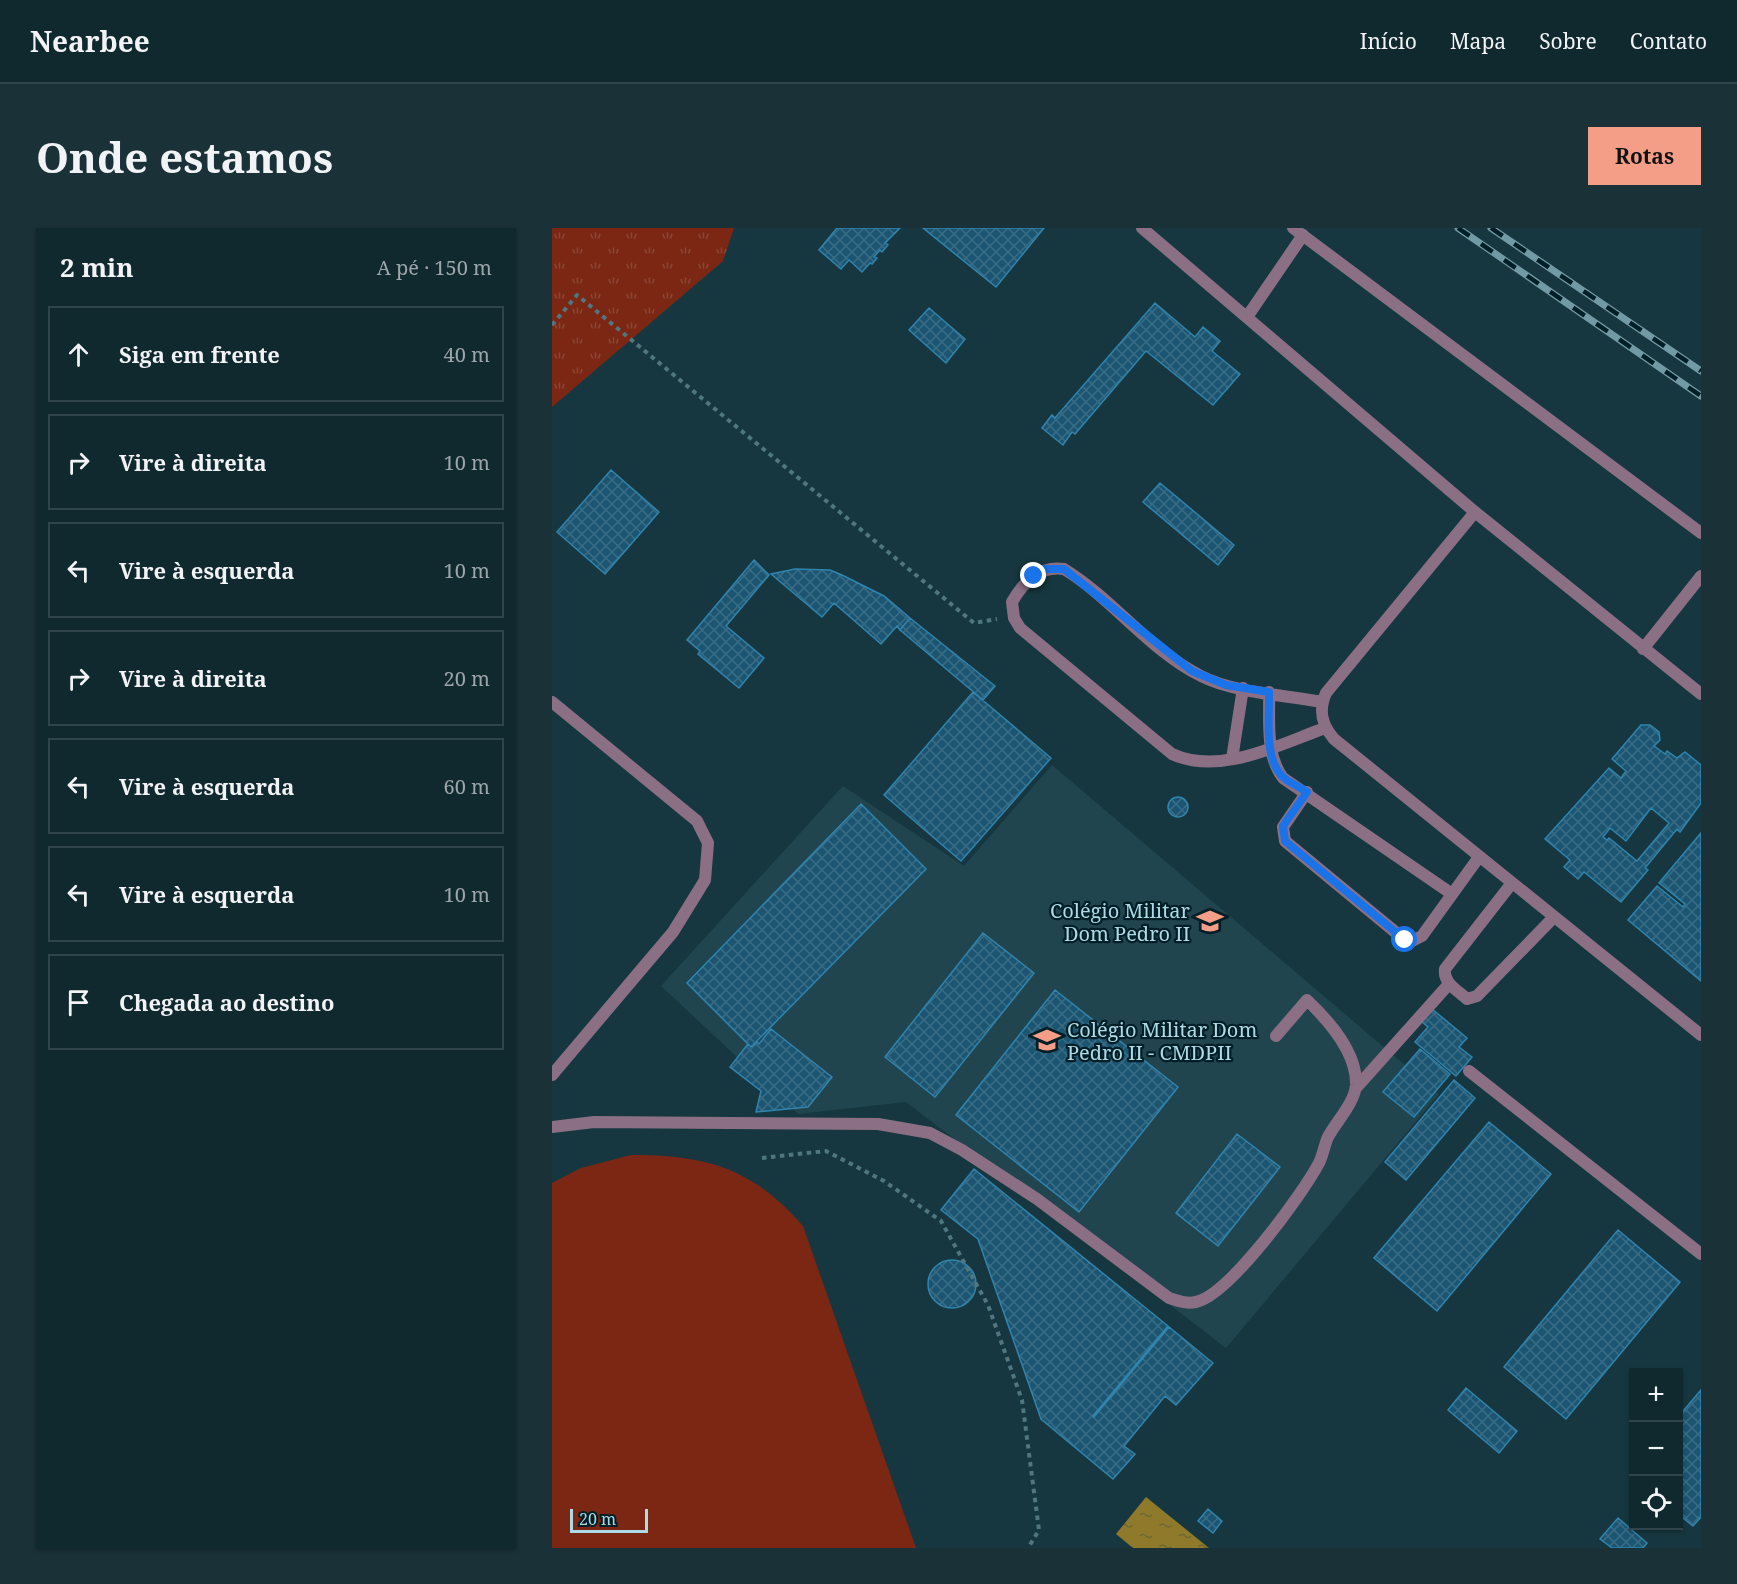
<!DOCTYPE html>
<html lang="pt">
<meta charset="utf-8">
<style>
:root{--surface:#10292f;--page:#193137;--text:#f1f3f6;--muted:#9ca6aa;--line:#30454b;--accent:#f49e88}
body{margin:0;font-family:"Noto Serif",serif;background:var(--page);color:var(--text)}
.controls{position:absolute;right:18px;bottom:18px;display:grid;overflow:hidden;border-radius:0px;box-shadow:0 2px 4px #0004}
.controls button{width:54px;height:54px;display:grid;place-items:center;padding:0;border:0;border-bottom:2px solid var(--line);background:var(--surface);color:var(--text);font:30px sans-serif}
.scale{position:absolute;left:18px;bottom:15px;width:78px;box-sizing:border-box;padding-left:6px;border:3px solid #acdae6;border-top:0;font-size:16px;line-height:21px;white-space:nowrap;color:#acdae6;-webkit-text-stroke:4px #001e25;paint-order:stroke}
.stop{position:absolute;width:18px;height:18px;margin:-14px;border:4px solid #1a73e8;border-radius:50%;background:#fff}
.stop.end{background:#1a73e8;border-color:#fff;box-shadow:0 2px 6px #0008}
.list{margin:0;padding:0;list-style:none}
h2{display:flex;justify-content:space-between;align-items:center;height:78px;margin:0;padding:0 24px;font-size:26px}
h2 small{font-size:20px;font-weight:400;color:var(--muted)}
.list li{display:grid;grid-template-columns:39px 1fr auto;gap:18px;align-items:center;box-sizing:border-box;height:96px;margin:0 12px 12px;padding:0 12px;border:2px solid var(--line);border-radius:0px}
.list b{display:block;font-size:22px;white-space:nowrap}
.list em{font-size:20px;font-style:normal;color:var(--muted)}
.icon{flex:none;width:33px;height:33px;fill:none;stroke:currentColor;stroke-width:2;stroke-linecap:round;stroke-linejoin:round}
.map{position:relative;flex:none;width:1149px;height:1320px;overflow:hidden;border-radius:0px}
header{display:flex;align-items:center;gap:36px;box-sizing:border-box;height:84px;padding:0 30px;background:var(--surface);border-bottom:2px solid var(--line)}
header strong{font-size:28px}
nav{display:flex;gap:33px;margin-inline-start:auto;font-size:21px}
.intro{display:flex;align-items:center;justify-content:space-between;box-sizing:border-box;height:144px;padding:0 36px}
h1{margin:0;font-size:42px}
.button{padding:15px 27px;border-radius:0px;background:var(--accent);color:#111;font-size:21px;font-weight:700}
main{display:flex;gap:36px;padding:0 36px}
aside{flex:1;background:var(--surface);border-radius:0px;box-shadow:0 2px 4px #0004}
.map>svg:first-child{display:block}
.built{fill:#20454e}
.grass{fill:url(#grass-tufts)}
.pitch{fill:#7b2713}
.water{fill:url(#water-ripples)}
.building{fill:url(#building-cross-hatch);stroke:#3184ae;stroke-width:1.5;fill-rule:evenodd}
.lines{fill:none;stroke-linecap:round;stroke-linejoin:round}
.path{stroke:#50767f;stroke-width:4;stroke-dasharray:4.5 4.5;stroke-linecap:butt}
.service{stroke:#8b7085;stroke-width:12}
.tertiary{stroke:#8b7085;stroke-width:12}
.rail-casing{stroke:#719aa5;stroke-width:7}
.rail{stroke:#001e25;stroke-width:4.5;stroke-dasharray:14;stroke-linecap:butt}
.route{stroke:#1a73e8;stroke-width:8}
.labels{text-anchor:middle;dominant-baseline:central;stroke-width:4.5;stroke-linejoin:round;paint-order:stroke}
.poi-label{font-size:20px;fill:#acdae6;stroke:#001e25;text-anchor:end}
</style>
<header>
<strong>Nearbee</strong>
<nav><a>Início</a><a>Mapa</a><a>Sobre</a><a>Contato</a></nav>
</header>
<div class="intro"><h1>Onde estamos</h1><a class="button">Rotas</a></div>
<main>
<aside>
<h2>2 min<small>A pé · 150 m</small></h2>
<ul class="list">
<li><svg class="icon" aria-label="ahead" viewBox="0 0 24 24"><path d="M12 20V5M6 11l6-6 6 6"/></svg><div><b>Siga em frente</b></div><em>40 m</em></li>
<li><svg class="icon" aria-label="right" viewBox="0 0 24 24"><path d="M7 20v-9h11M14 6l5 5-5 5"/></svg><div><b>Vire à direita</b></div><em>10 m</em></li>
<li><svg class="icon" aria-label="left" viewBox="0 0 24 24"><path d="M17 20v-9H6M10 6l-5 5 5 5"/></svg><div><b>Vire à esquerda</b></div><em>10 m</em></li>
<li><svg class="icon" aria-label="right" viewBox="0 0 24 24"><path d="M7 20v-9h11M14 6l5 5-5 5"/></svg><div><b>Vire à direita</b></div><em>20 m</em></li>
<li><svg class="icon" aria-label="left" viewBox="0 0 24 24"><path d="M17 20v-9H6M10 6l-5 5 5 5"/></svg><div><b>Vire à esquerda</b></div><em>60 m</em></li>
<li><svg class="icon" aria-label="left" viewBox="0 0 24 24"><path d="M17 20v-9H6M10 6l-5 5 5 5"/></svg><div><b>Vire à esquerda</b></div><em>10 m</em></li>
<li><svg class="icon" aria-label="arrive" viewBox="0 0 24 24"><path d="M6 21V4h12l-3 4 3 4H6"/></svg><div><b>Chegada ao destino</b></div></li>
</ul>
</aside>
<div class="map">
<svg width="1149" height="1320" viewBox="0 0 1149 1320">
<defs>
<pattern id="grass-tufts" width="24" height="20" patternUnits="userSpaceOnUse" patternTransform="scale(1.5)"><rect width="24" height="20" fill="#7b2713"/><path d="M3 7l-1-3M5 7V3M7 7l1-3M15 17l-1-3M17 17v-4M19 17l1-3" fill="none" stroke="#8b4635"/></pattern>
<pattern id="water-ripples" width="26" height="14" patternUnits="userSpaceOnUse" patternTransform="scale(1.5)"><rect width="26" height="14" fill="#8e7a2a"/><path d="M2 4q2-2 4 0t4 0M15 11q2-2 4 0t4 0" fill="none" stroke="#6e6633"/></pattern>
<pattern id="building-cross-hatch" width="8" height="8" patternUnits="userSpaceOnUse" patternTransform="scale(1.5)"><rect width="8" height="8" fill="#1b5572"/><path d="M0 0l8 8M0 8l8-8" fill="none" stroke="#396d86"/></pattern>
</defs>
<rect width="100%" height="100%" fill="#16373f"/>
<path class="built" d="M500,537L887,866L674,1120L354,874L246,886L109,758L291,558L412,638Z"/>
<path class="grass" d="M0,0H182L171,33L0,179Z"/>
<path class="pitch" d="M79,927C155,927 200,940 251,998L364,1320H0V955L29,940Z"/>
<path class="water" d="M594,1269L657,1320H581L564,1306Z"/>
<path class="building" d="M285,0H348L333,15L336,17L330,24L328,22L322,29L325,30L320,36L318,35L310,44L297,32L289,41L267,22Z
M371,0H492L444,59Z
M603,75L643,109L651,99L668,113L660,123L688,146L661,177L594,123L523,206L520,204L511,217L490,200L500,187L503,190Z
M377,80L413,111L394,135L357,102Z
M59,242L107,284L53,346L5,304Z
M608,255L682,317L666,337L591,274Z
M202,332L217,347L174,398L212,430L187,460L146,426L148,423L135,412Z
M243,341L278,342L290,347L332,368L358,390L348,402L345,398L329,416L282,375L270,389L219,346Z
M358,390L443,458L431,472L348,402Z
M421,464L499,530L409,633L332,567Z
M1089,497H1098L1107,504L1108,512L1102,518L1113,526L1115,523L1125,530L1133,524L1149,537V575L1128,604L1125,601L1093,640L1096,642L1069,674L1032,644L1026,651L1012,639L1018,632L993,611L1057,540L1069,550L1074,543L1060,531ZM1099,580L1117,595L1085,633L1057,610L1055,612L1051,609L1058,600L1074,613Z
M616 579a10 10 0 1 1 20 0a10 10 0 1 1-20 0Z
M309,576L374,641L199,819L135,755Z
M1149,605V753L1076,692L1105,658L1131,679L1133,676L1107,655Z
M431,705L482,745L383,869L333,829Z
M503,762L626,859L527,984L404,887Z
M880,781L915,810L907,819L920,829L904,848L863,814L876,799L870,794Z
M219,801L280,849L256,879L204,884L209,863L178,839L196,816L199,819L205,814L207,816Z
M868,821L898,846L862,889L831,864Z
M902,852L923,870L854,952L833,934Z
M937,894L999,946L885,1083L822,1030Z
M685,906L728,939L666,1018L624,985Z
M422,941L616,1098L541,1188L542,1189L617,1099L661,1135L624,1177L613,1168L572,1218L583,1226L561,1251L489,1191L426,1011L389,982Z
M1066,1002L1128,1054L1014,1191L952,1139Z
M376 1056a24 24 0 1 1 48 0a24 24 0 1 1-48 0Z
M914,1160L965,1203L947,1225L896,1182Z
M1149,1162V1289L1141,1298L1126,1286V1189Z
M656,1281L670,1293L661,1305L646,1293Z
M1066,1290L1095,1315L1091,1320H1060L1048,1311Z"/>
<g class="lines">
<path class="path" d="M0,97L25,67L422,395L445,391
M210,930L274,923L332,953L389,993L436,1077L470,1172L487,1302L476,1320"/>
<path class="service" d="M590,0L923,284L1149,466
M695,89L751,7
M923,284L774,465C766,483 770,497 782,511L1149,807
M1091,421L1149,348
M717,464C718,493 713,526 731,550L900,666
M0,474L145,593L156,615L153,652L121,704L0,847
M770,474C734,467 682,465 649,448C597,422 561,371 512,341C489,337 471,354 460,374L462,390L468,400L620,526C668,548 726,517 773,500
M680,531L691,460
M755,564L731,599L733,613L853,712L860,713L870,708L927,629
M960,655L893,741C891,755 905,762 915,771L925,768L1002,689
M917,843L1149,1026
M804,860L897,756
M0,899L42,894L326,896L378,905L410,922L485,971L617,1070C627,1073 634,1076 644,1074C677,1067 750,967 767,935C771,927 772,918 776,909C784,894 803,874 804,857C805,824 777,793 755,772L724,808"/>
<path class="tertiary" d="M741,0L1149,305"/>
<defs>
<path id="rail" d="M906,0L1149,168
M939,0L1149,143"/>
</defs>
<use href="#rail" class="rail-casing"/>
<use href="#rail" class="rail"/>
</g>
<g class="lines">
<path class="route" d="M482,348L492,341H512L640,443L674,457L717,464C718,489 711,530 731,549C737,555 748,559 755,564L731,598L733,613L853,712"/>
</g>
<defs>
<symbol id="school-bare" viewBox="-9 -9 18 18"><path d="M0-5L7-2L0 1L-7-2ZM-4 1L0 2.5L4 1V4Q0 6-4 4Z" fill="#f49e88" stroke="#001e25" stroke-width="2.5" paint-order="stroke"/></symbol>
<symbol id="university-bare" viewBox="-9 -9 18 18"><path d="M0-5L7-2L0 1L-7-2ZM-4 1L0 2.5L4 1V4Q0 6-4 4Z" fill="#f49e88" stroke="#001e25" stroke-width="2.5" paint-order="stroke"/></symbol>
</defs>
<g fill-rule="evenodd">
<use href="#school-bare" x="639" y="674" width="38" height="38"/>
<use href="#university-bare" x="476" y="793" width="38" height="38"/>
</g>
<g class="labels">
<g class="poi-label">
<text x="638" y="682">Colégio Militar<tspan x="638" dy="23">Dom Pedro II</tspan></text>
<text x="515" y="801" text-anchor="start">Colégio Militar Dom<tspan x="515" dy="23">Pedro II - CMDPII</tspan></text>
</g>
</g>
</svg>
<div class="controls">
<button>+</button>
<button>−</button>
<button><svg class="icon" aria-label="locate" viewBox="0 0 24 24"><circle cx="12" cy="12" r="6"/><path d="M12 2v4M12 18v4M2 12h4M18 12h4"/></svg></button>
</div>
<div class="scale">20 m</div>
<div class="stop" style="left:853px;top:712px"></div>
<div class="stop end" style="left:482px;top:348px"></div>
</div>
</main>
